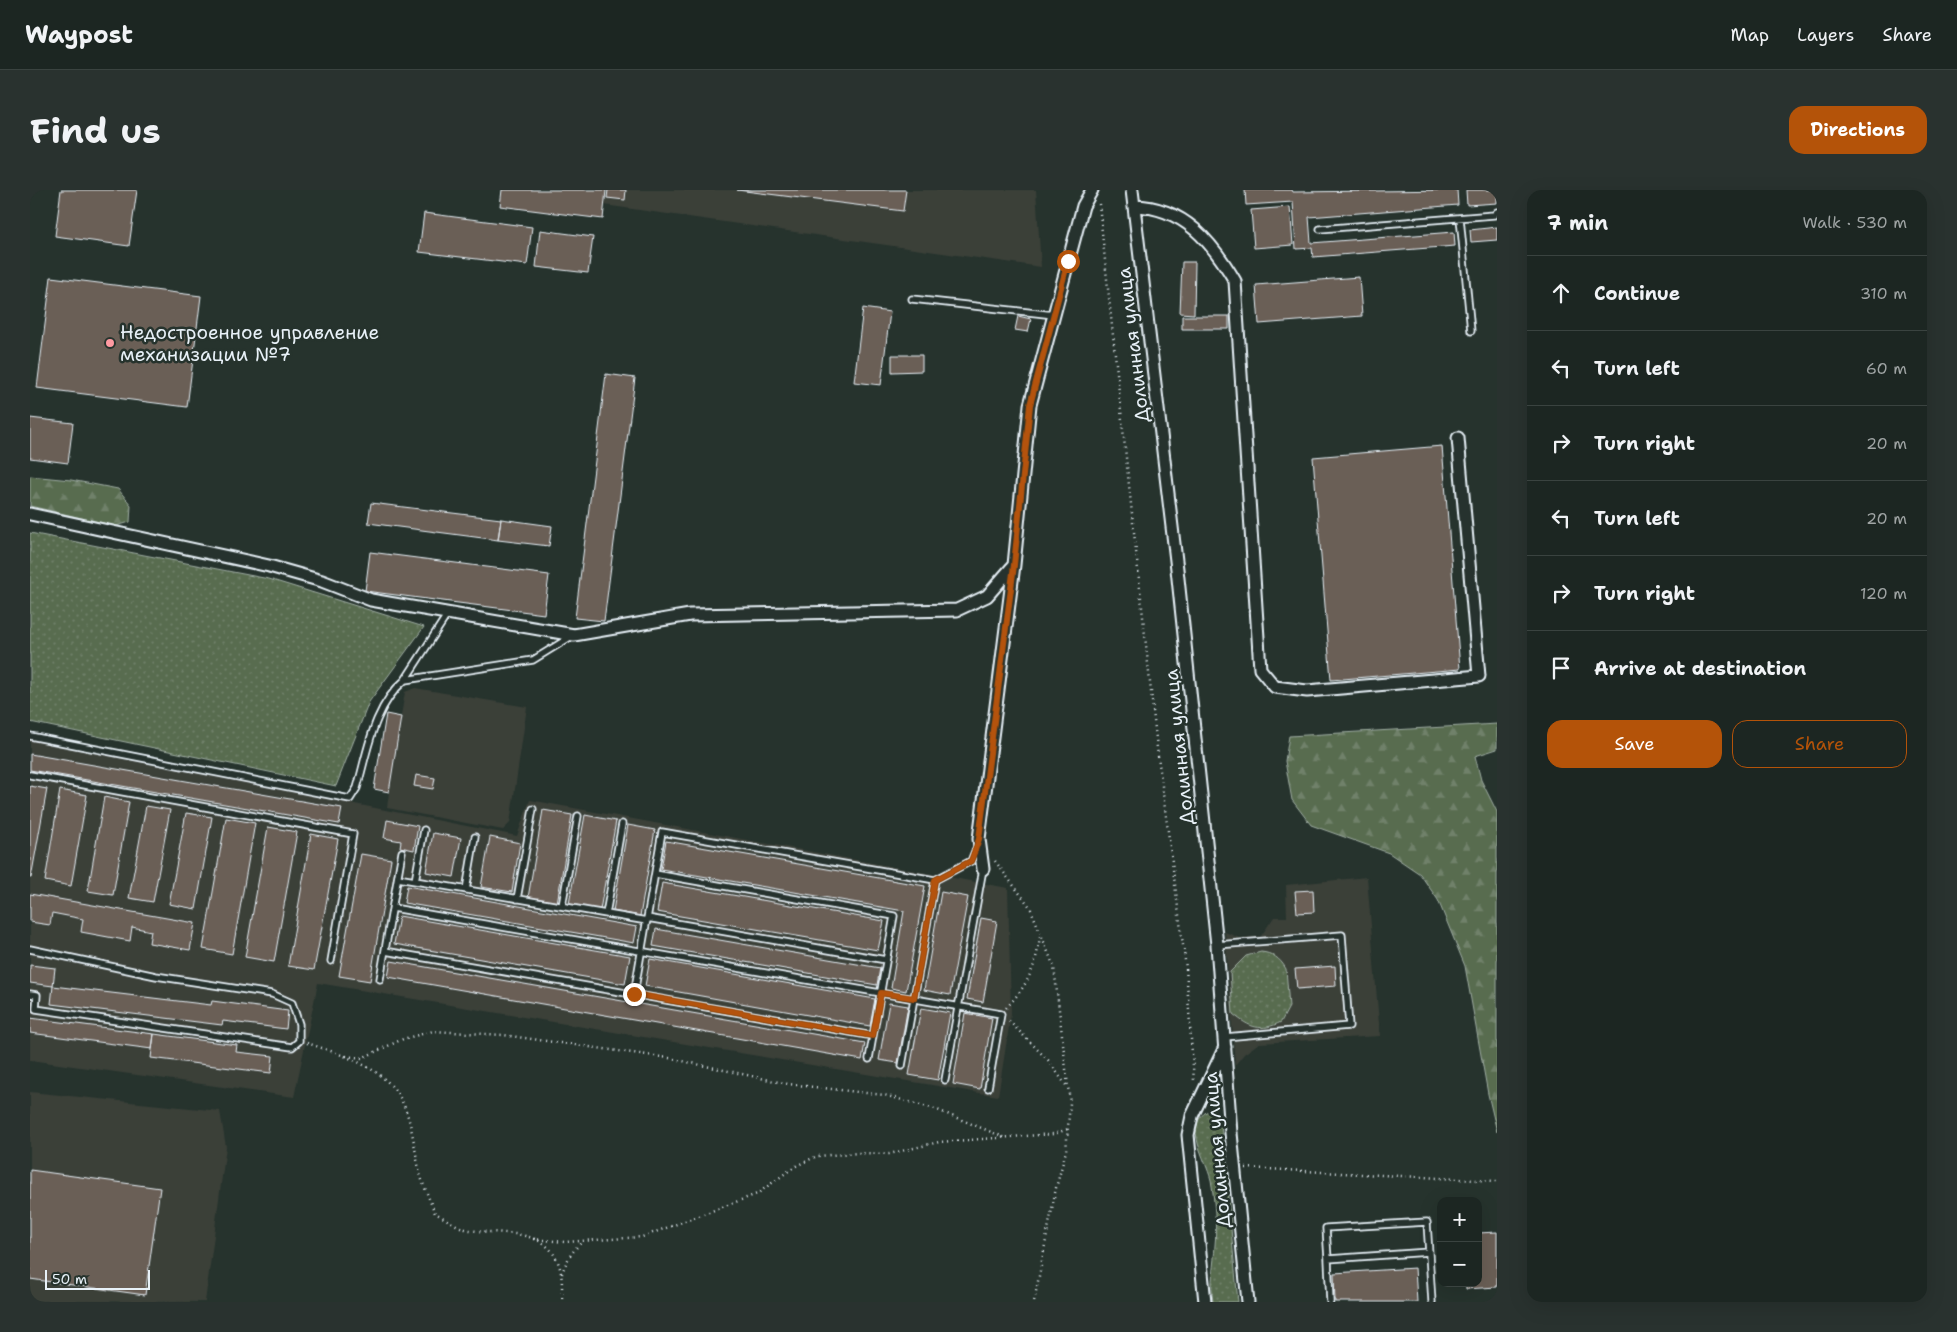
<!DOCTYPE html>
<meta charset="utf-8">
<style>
:root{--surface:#1c2622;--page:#29322f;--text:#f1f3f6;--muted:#a0a5a5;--line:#3a4340;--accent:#b45309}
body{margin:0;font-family:"Shantell Sans",sans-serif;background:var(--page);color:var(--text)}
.controls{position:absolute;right:15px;bottom:15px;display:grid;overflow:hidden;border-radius:10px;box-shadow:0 5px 20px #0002}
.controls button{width:45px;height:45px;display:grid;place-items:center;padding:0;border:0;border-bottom:1px solid var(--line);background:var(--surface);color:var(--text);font:25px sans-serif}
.scale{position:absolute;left:15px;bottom:12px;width:105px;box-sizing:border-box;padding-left:5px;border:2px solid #e8f1f8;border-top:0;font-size:14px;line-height:18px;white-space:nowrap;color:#e8f1f8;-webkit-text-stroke:4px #26332d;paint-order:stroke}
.stop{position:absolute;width:15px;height:15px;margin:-11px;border:4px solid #b45309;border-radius:50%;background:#fff}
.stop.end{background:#b45309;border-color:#fff;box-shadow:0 1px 5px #0008}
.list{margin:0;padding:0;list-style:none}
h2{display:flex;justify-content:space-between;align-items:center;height:65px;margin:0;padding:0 20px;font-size:21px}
h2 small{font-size:16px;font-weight:400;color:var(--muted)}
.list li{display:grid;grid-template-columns:32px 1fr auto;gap:15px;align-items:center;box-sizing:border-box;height:75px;padding:0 20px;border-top:1px solid var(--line)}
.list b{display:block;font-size:19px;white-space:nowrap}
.list em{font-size:16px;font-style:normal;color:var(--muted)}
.actions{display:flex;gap:10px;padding:15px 20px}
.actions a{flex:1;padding:11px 0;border:1px solid var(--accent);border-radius:15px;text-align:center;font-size:18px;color:var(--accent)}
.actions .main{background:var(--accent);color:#fff}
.icon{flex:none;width:28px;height:28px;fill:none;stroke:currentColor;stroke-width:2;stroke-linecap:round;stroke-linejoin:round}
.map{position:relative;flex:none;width:1467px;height:1112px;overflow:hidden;border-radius:15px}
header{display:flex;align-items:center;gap:30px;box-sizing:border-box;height:70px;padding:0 25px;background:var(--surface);border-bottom:1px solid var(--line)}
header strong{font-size:24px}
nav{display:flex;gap:28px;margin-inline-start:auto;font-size:18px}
.intro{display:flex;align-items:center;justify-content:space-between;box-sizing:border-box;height:120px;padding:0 30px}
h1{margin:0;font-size:35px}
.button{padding:12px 22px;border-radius:15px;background:var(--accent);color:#fff;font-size:18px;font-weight:700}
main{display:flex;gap:30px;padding:0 30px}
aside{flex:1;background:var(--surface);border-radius:15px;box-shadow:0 5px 20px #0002}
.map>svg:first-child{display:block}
.built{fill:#3b4039}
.grass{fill:url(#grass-dots);stroke:#a0aea4}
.forest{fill:url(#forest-firs);stroke:#a0aea4}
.building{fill:#6b5f56;stroke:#e8f1f8}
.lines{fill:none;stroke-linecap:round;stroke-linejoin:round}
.lane-casing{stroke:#e8f1f8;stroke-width:9}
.street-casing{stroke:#e8f1f8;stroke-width:15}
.path{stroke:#e8f1f8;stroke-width:2.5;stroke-dasharray:1 4;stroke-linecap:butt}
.lane{stroke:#26332d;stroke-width:5.5}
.street{stroke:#26332d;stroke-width:11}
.route{stroke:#b45309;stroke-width:6}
.poi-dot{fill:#ff9aa2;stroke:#26332d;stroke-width:2}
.labels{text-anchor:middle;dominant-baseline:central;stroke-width:5;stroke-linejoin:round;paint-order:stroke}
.poi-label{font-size:19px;fill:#e8f1f8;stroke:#26332d;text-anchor:start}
.street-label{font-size:19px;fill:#e8f1f8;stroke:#26332d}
</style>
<header>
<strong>Waypost</strong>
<nav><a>Map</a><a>Layers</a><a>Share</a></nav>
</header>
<div class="intro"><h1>Find us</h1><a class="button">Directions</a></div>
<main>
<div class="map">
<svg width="1467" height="1112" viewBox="0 0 1467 1112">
<defs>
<pattern id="grass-dots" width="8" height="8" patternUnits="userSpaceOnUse" patternTransform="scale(1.25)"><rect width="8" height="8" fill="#586c50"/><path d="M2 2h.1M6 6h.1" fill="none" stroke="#70816a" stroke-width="1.8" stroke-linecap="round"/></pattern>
<pattern id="forest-firs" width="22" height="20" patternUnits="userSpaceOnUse" patternTransform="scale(1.25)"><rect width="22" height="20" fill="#586c50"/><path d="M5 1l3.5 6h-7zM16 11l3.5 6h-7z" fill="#70816a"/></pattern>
</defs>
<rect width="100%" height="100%" fill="#26332d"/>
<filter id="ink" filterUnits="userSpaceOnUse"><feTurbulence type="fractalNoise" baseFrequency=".02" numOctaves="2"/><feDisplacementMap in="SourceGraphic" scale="10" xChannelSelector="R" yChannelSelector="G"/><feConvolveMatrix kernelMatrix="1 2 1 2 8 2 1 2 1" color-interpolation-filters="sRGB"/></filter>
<g filter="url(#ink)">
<path class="built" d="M577,0H1006L1011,77L574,15Z
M385,498L497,517L480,633L473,640L357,618L359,602L344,599L356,524L371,526L375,502Z
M0,550L487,646L500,610L978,698L981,824L968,906L288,793L264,907L0,870Z
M1337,687L1350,846L1229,853L1214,864L1205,875L1195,742L1210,748L1231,746L1244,727H1257L1256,695Z
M0,902L190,921L196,957L175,1112L0,1111Z"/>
<path class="grass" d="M0,343L239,389L394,437L339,512L306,596L0,532Z
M1231,762C1242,763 1250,768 1256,779L1259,817L1251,832C1231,842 1220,838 1203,824L1200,782L1216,766Z
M1178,921L1189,925L1191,934L1208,1112H1183C1180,1092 1184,1075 1185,1055C1187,1038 1184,1006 1181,990C1176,969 1152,935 1178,921Z"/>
<path class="forest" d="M0,286L41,290L88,299L101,315L100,332L86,336L0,316Z
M1467,534V559L1445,566L1451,590L1467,622V942L1458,904L1435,776L1408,710L1390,684L1359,663L1281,635L1262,610L1255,571L1259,546Z"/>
<path class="building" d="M31,0H107L99,56L25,46Z
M472,0H576L573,29L470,16Z
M578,0H596L595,10L577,8Z
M707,0H876L873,21Z
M1215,0H1262L1263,2L1427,0L1428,15L1279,27L1281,53L1424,42L1425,56L1283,67L1282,58L1266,59L1263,12L1216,15Z
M1436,0H1467V13L1437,15Z
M1260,17L1263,55L1224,58L1221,20Z
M394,23L502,37L497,75L389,62Z
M1467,37V50L1441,52L1440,40Z
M510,40L563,47L558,83L506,77Z
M1152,72H1165L1164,124L1150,123Z
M21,87L171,106L157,217L7,198Z
M1329,87L1332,126L1229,134L1226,95Z
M833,118L860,122L851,195L824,192Z
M988,126L1001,129L998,142L985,140Z
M1152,126H1199V139H1152Z
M862,165H892V181L862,182Z
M576,184L605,188L574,431L545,428Z
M0,228L43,233L38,273L0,268Z
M1412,256L1430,479L1301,490L1283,267Z
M341,313L471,329L468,350L338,333Z
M471,329L522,336L519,356L468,350Z
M340,362L519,385L514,424L335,401Z
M356,524L371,527L359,602L344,599Z
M0,564L312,618L309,634L0,580Z
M386,585L405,588L403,599L384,596Z
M0,596L17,599L1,688H0Z
M30,600L57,605L41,696L15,691Z
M74,607L99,612L83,705L58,701Z
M116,616L140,620L123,712L99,708Z
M513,620L542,625L527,713L498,708Z
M156,623L182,627L166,719L139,714Z
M555,625L586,631L570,720L539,714Z
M196,628L225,633L202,764L173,759Z
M357,630L388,636L384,660L370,657L371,651L354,648Z
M598,635L625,640L610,726L583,721Z
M238,637L267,642L244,772L215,767Z
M403,643L431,648L424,687L396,682Z
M281,644L308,649L284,780L258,776Z
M460,647L490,653L482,702L451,697Z
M636,651L895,696L876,801L861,798L874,721L631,679Z
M331,664L361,669L340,791L309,786Z
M632,693L854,731L848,760L627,722Z
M377,696L607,737L604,753L374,713Z
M1283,700L1284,722L1267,723L1265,701Z
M911,702L938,707L920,805L894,800Z
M0,704L165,733L160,760L119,753L121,741L102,737L100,751L51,742L53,729L22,723L20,735L0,732Z
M369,726L600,766L595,794L364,754Z
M951,728L967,731L953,812L937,809Z
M626,739L850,778L847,795L623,756Z
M620,769L845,809L840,836L615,796Z
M361,771L835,853L832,870L358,787Z
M0,775L25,778L23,796L0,793Z
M1305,776L1306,796L1267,799L1265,779Z
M23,796L181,815L182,811L258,821L256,839L193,831L192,835L21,814Z
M859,813L878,816L868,873L849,870Z
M891,818L920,823L908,890L879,885Z
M935,823L962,828L950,899L923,894Z
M0,828L124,844L122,859L0,843Z
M124,844L207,855L206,862L243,866L241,883L121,868Z
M0,980L130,998L115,1105L0,1089Z
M1467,1042V1097L1436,1099V1093H1448V1043Z
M1385,1078L1387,1112H1305L1304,1083Z"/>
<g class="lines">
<defs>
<path id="lane" d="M1430,28L1441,141
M1290,39L1464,25L1467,22
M882,109L1024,125
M375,490L417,425
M0,546L320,609L327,598C338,560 343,517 375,490L503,470L542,446
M0,585L323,644L301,771
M625,684L864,726L839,869
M368,688L617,731
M385,691L394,640
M436,700L445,647
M487,709L503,619
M532,716L548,626
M363,718L971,824L958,898
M576,724L592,634
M617,728L856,770
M1187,755L1312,745L1319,836L1195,847
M0,759L126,786L242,804L262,813L269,834V851L262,857L6,819L7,805L0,804
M355,761L843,846
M350,789L372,662
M604,804L632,642L905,690L941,671L948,654
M872,876L905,690
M915,890L953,679
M1298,1069L1296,1038L1397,1032L1402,1112
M1300,1112L1298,1069L1399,1062"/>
<path id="street" d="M1102,0L1147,379L1187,755L1201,943L1218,1112
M1104,16C1154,17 1182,52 1205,91L1230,479L1245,497L1277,501L1449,486L1428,248
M0,324L239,376L292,391L341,410L544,445L660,425L927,420L957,406L984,375
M953,679L949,649L984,375L1000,215L1053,16L1062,0
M1175,1112L1158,945L1162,926L1195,857"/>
</defs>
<use href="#lane" class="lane-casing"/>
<use href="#street" class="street-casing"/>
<path class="path" d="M1069,14L1127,558L1156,778L1164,891
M965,671L1000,717L1024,777L1040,913L1036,961L1026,998L1004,1112
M976,818C998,795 1006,777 1010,746
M979,831L1018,870L1038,898
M277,853C309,864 350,875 369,906C383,929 384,962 391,987C395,999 400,1011 405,1023C415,1028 428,1038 440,1040C468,1045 512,1037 527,1070C533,1082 532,1098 532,1112
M316,866L332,868L373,849L403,841L473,845L639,868L758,894L854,905L905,919L976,948
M1216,978L1467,991
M503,1049L535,1052L612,1047L727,1004L764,977L787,966L829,963L859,964L909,952L1024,944L1038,939
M532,1084C536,1071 542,1061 552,1052"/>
<use href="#lane" class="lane"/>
<use href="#street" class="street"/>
</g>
</g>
<g class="lines" filter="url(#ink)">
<path class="route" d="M604,804L843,846L851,803L884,808L905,690L941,671L949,649L984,375L1000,215L1038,71"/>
</g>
<circle class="poi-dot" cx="80" cy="153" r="5"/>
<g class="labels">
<g class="poi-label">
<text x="90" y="142">Недостроенное управление<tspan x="90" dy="22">механизации №7</tspan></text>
</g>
<g class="street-label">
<text transform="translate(1103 155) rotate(-97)">Долинная улица</text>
<text transform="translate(1149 557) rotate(-96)">Долинная улица</text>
<text transform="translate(1187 960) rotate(-95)">Долинная улица</text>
</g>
</g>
</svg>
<div class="controls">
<button>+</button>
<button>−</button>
</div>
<div class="scale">50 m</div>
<div class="stop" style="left:1038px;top:71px"></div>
<div class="stop end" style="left:604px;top:804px"></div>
</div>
<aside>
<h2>7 min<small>Walk · 530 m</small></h2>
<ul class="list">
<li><svg class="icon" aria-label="ahead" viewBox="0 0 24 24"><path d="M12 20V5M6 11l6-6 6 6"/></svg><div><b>Continue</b></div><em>310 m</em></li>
<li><svg class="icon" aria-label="left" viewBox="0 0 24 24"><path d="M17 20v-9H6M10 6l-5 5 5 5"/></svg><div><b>Turn left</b></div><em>60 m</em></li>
<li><svg class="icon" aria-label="right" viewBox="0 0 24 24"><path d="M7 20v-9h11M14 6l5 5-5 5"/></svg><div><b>Turn right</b></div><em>20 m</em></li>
<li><svg class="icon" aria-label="left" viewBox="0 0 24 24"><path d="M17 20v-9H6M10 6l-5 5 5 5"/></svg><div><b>Turn left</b></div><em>20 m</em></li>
<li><svg class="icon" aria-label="right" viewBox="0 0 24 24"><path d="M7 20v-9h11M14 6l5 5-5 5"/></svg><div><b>Turn right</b></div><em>120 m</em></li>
<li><svg class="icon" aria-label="arrive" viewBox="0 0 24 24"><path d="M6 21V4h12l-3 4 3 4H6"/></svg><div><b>Arrive at destination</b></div></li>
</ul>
<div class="actions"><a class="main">Save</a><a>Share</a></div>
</aside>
</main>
